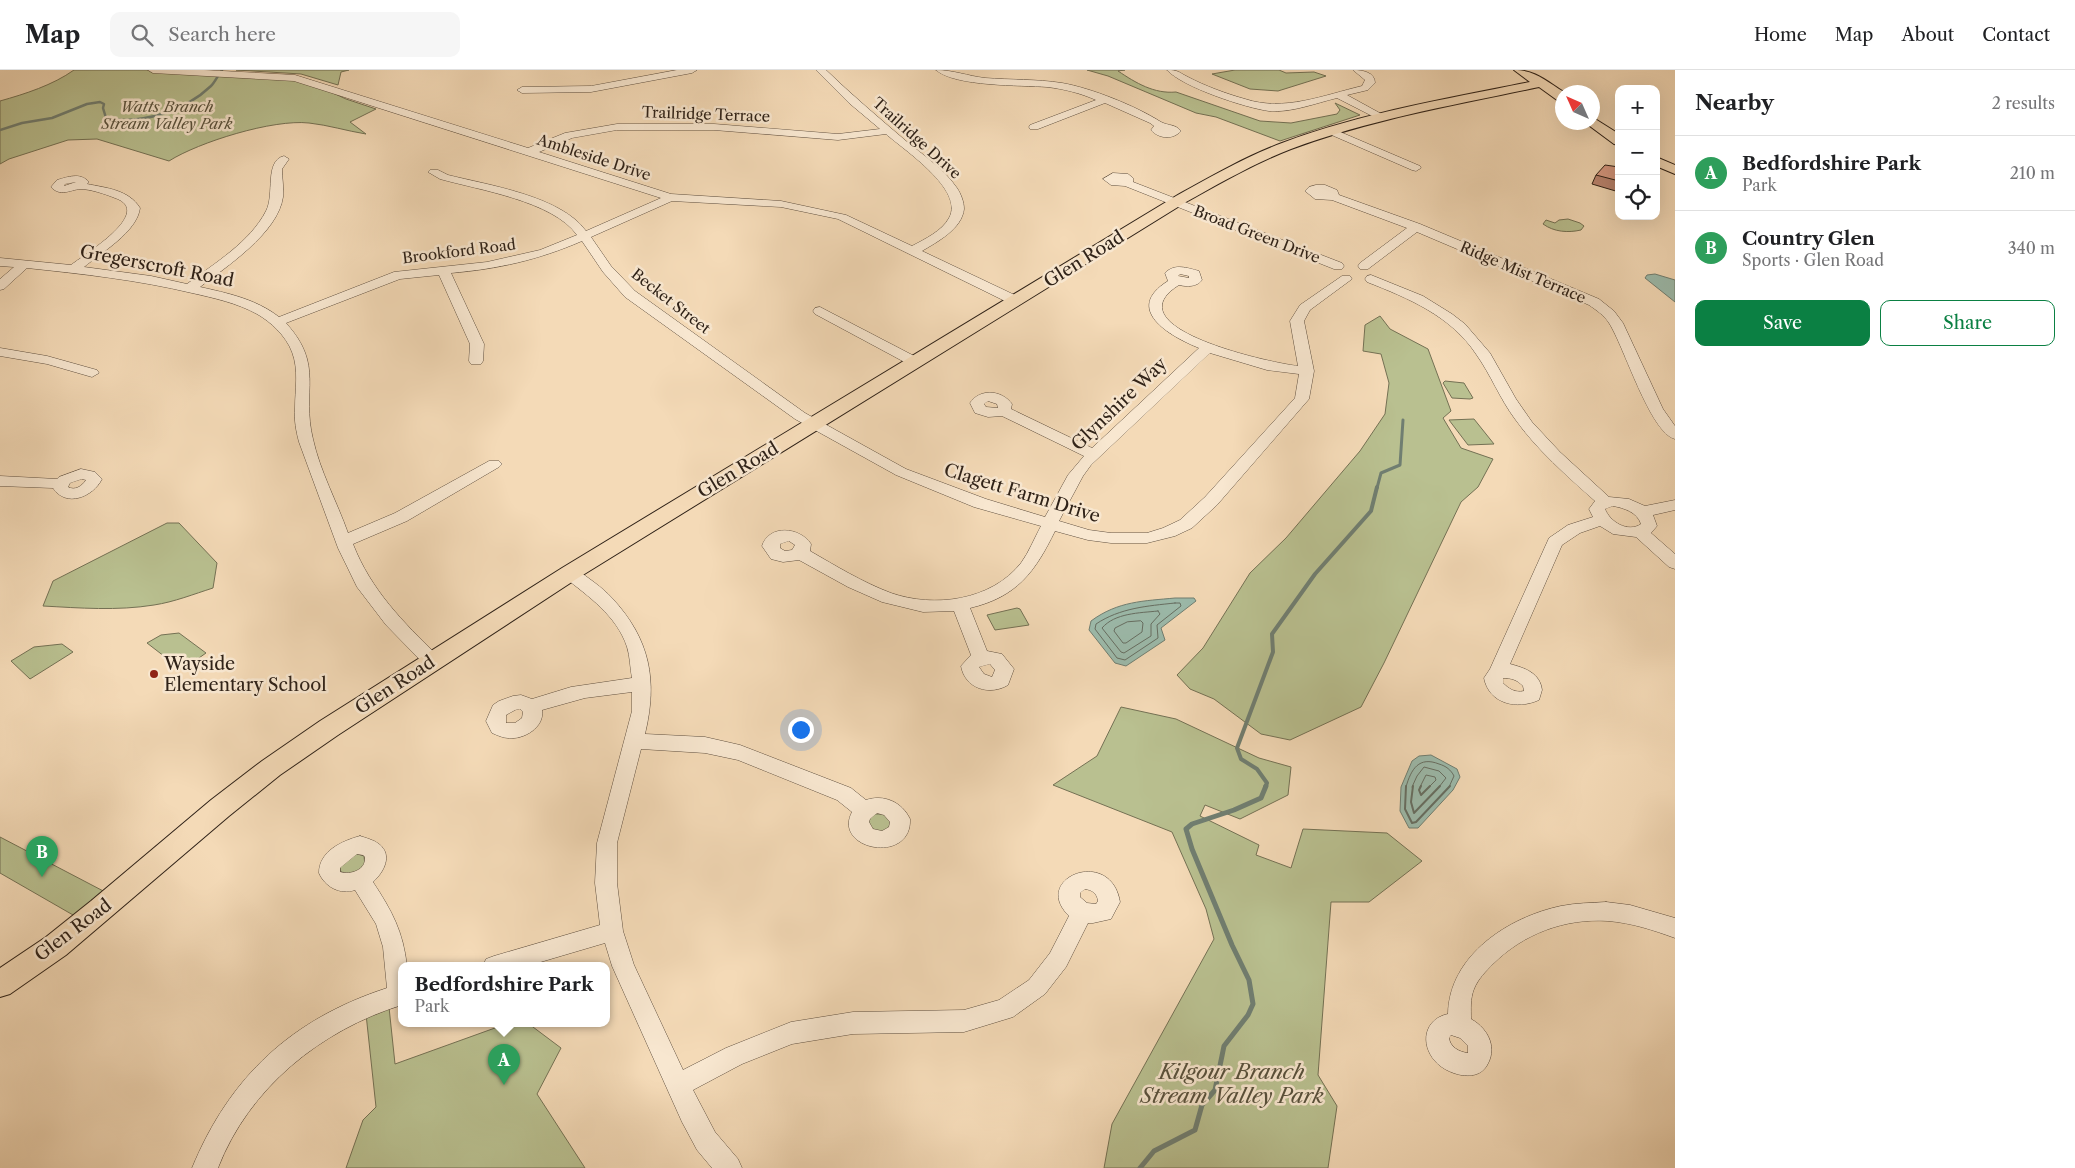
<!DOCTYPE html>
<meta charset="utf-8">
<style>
:root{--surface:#fff;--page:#f6f6f6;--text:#202124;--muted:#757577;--line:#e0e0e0;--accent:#0b8043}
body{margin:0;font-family:"Libre Caslon Text",serif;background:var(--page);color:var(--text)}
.controls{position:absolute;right:15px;top:15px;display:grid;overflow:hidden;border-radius:10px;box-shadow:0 5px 20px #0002}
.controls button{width:45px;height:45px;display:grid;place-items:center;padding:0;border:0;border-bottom:1px solid var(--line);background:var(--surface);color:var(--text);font:25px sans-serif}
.compass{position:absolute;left:1555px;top:15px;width:45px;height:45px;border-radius:50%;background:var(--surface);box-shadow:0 5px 20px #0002;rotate:315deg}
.you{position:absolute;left:800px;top:659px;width:18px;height:18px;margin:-12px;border:4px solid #fff;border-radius:50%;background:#1a73e8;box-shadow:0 0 0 8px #1a73e833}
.badge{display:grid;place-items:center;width:32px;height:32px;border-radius:50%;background:var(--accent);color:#fff;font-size:16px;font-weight:700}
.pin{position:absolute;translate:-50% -41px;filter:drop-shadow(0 1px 2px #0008)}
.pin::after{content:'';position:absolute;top:26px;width:18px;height:15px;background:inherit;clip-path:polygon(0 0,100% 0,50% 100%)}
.popup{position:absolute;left:398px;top:892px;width:212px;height:65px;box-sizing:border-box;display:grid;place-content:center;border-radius:10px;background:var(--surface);filter:drop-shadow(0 1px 4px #0005);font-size:16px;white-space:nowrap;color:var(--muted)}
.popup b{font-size:19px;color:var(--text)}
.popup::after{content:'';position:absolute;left:50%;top:100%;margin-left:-10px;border:10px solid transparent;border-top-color:var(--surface)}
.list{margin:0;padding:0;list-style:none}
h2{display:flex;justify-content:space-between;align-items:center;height:65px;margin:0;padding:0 20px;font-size:21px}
h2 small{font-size:16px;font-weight:400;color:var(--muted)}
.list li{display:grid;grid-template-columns:32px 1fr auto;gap:15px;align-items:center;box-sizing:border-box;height:75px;padding:0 20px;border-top:1px solid var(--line)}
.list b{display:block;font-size:19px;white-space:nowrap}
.list p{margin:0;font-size:16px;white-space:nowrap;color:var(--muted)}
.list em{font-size:16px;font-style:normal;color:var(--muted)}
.actions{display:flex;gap:10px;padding:15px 20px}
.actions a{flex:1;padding:11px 0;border:1px solid var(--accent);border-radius:10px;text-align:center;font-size:18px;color:var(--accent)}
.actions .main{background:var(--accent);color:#fff}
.icon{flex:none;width:28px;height:28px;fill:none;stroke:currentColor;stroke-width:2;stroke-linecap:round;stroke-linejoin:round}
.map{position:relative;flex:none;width:1675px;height:1098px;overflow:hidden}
header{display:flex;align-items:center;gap:30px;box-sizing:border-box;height:70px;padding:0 25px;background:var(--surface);border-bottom:1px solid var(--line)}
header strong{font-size:24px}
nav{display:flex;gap:28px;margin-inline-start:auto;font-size:18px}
.search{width:350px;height:45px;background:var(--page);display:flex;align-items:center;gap:12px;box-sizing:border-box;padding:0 18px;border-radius:10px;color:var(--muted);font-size:19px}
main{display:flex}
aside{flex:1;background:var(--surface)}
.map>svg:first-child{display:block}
.green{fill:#b9c090;stroke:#747154}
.water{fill:#9cbbac;stroke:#707e71}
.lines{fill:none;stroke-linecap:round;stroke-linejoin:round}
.shore-far1{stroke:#666e62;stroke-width:1}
.shore{stroke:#666e62;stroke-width:2}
.stream-far3{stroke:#707e71;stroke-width:2.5}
.stream-far2{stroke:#707e71;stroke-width:3}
.stream-far1{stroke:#707e71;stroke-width:4}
.stream{stroke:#707e71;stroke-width:5}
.minor-casing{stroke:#605040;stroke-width:1}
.major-casing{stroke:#2f2218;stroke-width:2}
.minor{fill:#f8e7d0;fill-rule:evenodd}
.major{fill:#f4dab7;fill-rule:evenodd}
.wall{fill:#bc8773;stroke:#2f2218}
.building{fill:#db9d86;stroke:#2f2218}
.poi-dot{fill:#8f2418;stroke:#f8e7d0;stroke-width:2}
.labels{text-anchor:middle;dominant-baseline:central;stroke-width:5;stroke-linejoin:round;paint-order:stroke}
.far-park-label{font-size:15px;font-style:italic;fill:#58513c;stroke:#f8e7d0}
.far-street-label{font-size:15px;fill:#2f2218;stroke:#f8e7d0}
.street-label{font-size:18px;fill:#2f2218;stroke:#f8e7d0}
.poi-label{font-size:18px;fill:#2f2218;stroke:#f8e7d0;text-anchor:start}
.near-park-label{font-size:21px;font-style:italic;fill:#58513c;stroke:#f8e7d0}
</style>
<header>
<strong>Map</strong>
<div class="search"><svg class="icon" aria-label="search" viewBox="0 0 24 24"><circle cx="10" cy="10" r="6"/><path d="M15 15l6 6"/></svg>Search here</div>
<nav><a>Home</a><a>Map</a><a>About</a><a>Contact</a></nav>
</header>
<main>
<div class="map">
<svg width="1675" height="1098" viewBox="0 0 1675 1098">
<rect width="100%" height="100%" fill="#f4dab7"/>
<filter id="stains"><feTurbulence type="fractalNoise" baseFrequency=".004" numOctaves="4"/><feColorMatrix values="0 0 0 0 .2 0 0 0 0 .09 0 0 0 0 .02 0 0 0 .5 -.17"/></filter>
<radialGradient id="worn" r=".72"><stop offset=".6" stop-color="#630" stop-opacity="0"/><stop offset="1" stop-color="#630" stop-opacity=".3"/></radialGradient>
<path class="green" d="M74,0H153L307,11L346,29L376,39L350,52L366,64C347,61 328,55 309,53C273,49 199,72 169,91L97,69L68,70L9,89L0,94V31C25,24 53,15 74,0Z
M236,0H349L341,2L338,15L301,4Z
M1087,0H1125L1118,1C1136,13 1154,24 1176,22L1260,51L1291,53L1337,44L1340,40L1335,33L1360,45L1280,71L1216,47L1196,43L1108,6Z
M1235,0H1279L1286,3L1314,2L1326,6L1278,21L1250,19L1212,4Z
M1568,149L1580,153L1584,156L1581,160C1568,163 1554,162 1543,154L1546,150L1555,153L1559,150Z
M1380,246L1390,259L1428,279L1451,341L1443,348L1461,378L1493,389L1478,417L1461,432L1384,593L1361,637L1290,670L1261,664L1214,629L1190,619L1177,605L1203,578L1250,503L1286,468L1360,381L1385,344L1389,313L1381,284L1363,281L1365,255Z
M1445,311L1464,313L1473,328L1470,329L1452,328L1443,313Z
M1474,349L1494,374L1468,375L1449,350Z
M167,453H179L217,493L213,518C194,524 174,532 154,535C117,541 80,538 43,536L53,511Z
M1017,538L1020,539L1029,555L995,560L987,545Z
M179,563L206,583L182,600L147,573L161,565Z
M62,574L73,582L30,609L11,591L34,577Z
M1121,637L1176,649L1259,688L1291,697L1288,725L1240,749L1205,735L1200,746L1259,775L1256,785L1291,798L1303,759L1387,763L1422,791L1369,832H1331L1318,1005L1337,1036L1328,1098H1104L1112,1054L1214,869L1206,839L1172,762L1053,715L1097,686Z
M875,744H883L891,752L890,759L876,764L867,751Z
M0,767L109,824L80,849L0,803Z
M354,783L364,786L365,796L353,804L341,802L339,795Z
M389,937L395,994L506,954H529L561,978L537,1024L585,1098H346L363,1050L376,1037L366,944Z"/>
<path class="water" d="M1655,204L1675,210V232L1645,208L1647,205Z
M1175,528H1194L1196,531L1161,558L1165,570L1126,596L1115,593L1089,560L1091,551C1118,531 1144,531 1175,528Z
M1431,685L1457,699L1460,707L1453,720L1418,758H1409L1400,741L1401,717L1412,691L1419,686Z"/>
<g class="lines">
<path class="shore-far1" d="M1175,533H1180L1181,536L1157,555L1158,568L1125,590L1117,588L1095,559L1096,554C1120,538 1147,536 1175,533Z
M1158,541L1160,544L1151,554V566L1124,583L1121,582L1102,558C1115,543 1139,543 1158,541Z
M1141,551L1143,553L1142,562L1126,573H1123L1114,561L1115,558L1127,552Z
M1406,717C1411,699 1419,686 1439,694C1446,696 1451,700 1454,706L1449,717
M1412,717L1417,706L1424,697L1439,701L1446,708L1439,717
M1420,717L1426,705L1435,707L1436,710L1429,717"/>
<path class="shore" d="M1406,716L1405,739L1412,753L1416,752L1450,716
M1413,716L1411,732L1414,743L1440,716
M1421,716L1419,720L1421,725L1430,716"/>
<path class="stream-far3" d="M0,60L22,53L52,48L87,34L100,32L104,34L103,38L106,48C141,55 185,41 211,16C215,12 218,5 222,0"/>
<path class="stream-far2" d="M1377,418L1381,403L1400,395L1403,350"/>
<path class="stream-far1" d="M1265,717L1267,713L1257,699L1241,689L1237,678L1273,582L1272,564L1315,504L1371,441L1377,417"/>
<path class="stream" d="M1140,1098L1154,1081L1195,1060L1202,1035L1215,1020L1224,976L1248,945L1253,934L1249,910L1232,875L1192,779L1186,759L1192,754L1234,740L1261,728L1266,716"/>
<defs>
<path id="minor" d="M148,0H204L295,5L528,78L565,63L617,54H714L838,64L880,59L849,33L816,0H826C852,25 879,48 906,71C923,85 944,99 957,118C961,124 964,132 964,139C962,159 937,172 922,181L1021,228L1022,231L1021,234H1011L838,149L781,137L672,131L591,167L611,196L635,221L805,343L906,399L986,429L1045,447L1068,405L1084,386L1002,346L988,347L975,343L970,333C980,318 1002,320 1012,334L1011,339L1092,378L1199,278C1169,266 1123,239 1168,211L1165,203C1175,193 1187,198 1199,201L1202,210C1197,217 1187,217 1179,215C1110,258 1271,293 1298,296L1290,251L1300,235L1342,206H1350L1352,209L1310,240L1304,251L1314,301L1309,329L1217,435L1192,458L1175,466L1147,473H1111L1088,470L1055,461C1035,502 1017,527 970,538L987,581L1002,584L1014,599L1008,615C990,626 965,619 961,596L971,585L954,541L923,542L882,532L848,517L799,490L783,492L771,489L762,476C769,454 800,457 811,474L810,481C836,496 862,512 891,523C934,538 991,531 1021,493C1029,482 1034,469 1041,456L974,437L896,405L795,349L625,227L603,202L582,171C538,190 498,199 451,203L484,274L483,291L481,294H471L469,291L470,274L439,205L400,209L286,253C325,296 301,320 313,369C320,401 337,432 348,463L395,443L489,391H499L502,394L499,397L407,451L353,474C371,520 403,552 438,586L441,591L438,596L432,598L426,596L386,555L357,517L338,478L299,372C296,361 294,350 295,338C295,320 299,300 292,282C286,266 271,252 257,244C237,233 214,228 192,223C138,210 83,204 27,198L4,219L0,220V209L14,197L0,196V188L71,195C85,184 155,142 115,128C105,124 90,119 80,119C70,120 60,127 51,117L57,110C68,107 80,102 89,112L87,114C107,118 129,120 140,138C137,162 102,182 84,197L151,206L187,214C215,193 250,172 266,141C275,124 264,91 284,86L289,89L282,99C282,108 284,118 283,127C278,163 226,197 200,217C227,223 256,229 279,247L394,202L487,192L540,180L577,165C553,131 479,120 440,109L428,102L430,100H438L448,105C488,115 561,126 586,161L661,128L294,11L153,3ZM617,60H714L838,70L886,64C904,80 965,120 949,148C942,161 925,169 912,176L846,145L781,131L671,124L539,82L572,68ZM76,112L64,116L65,114ZM1180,204L1189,206V208L1178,206ZM1210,283L1267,300L1299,304L1295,328L1205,427L1180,450L1163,458L1147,463H1111L1089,460L1059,451L1083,406L1091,395ZM988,331L997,334L998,338L986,337L984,334ZM789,471L795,475L792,480L785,481L780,478V474ZM990,594L995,600L992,607L984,604L979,597Z
M677,0H697L692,3L591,22L522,23L517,20L522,17L591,16Z
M936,0C953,0 968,6 985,8C1011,10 1036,9 1062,13C1091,18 1136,36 1161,52C1169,56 1175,54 1181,61C1173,70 1159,69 1151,60L1154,56L1150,53L1105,33L1038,59H1030L1029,57L1030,55L1096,30C1080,23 1064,19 1047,17C1021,15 955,17 936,0Z
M1167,0C1179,0 1178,2 1188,7C1205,16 1227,24 1245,29C1284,42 1324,25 1362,16L1365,10L1353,0C1362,0 1375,2 1375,13L1368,20L1347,25L1387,47L1386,49H1378L1337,28C1316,33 1291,43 1269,41C1246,38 1182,17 1167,0Z
M1331,58L1420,96L1421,98L1416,101L1412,100L1327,63L1326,61Z
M1113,103L1128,104L1133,108V112L1342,193L1344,196L1342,199H1334L1125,116L1111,115L1103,109Z
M1316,115H1325L1337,120L1339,125L1420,154L1599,229L1614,241L1623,253L1663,339L1675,356V369C1650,363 1624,276 1609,253C1604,245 1596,240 1589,235L1417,162L1368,199H1360L1358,196L1360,193L1407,158L1332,130L1315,129L1305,121L1309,117Z
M1371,205L1423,226L1452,244L1465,254L1490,283L1516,329L1532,352L1560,382L1609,427L1629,429L1645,436L1675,430V440L1653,445L1657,456L1651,463L1675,484V499L1669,497L1636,467L1613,464L1600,456L1580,463L1562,475L1510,594C1525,598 1540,603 1542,620L1539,630C1517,640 1489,634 1484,608L1490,599L1549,468L1568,455L1593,447L1589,439L1595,431C1567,406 1537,380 1515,349C1500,329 1491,305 1476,284C1451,246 1408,228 1367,212L1365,209L1367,206ZM1613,436C1624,438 1637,442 1641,454C1628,463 1610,452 1605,439ZM1503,608C1512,608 1517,610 1523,616L1524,621C1515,623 1509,619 1503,613Z
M820,237L920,289L922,292L920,295H910L815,244L813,241L815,238Z
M0,278L47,286L97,300L99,303L92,307L47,294L0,286Z
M81,399L95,402L102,409C93,427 66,438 53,418L0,416V406L57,409L59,407ZM82,409L86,410C82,416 75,421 68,417L70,413Z
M570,497L576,499C588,508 602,517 612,528C650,569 658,610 645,664L705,667L740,675L851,718L866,730C884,724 902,732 910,749C912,795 832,780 852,742L837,730L738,690L705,683L641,679L617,773V813L623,861L634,895L683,1000L726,978L791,952L853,942L964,940L999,930L1029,910L1050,883L1069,846C1030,808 1111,776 1120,832L1111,849L1093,853H1088L1066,897L1045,924L1013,947L964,962L853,964L792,974L742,994L693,1020L715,1062L738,1089L742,1098H712L697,1080L682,1052L612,896L605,873L527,896H483L486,889L494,886L600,855L595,813L597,773L632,641V622L585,628L542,640C545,657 524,670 508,668C503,668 497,665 492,663L486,651L493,635L499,631L513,626L521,625L532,629L571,617L632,608C630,598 630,586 627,577C617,546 588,526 564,507L562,503L564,499ZM520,639L523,642L522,648L515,653H506V645L515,640ZM877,743L884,745L890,752L889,757L882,761L873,759L869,752L870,749ZM1085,819C1092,820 1097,823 1098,831L1096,834L1087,833L1080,827V823Z
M360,766C366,768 374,770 379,774C393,785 384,802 373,812C392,841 403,861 407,896H402V935C321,960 249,1018 218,1098H192C230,1006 292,949 387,918L383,877L376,854L355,820C340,825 325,817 319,803C319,781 342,771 360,766ZM357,784L363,785L365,787C366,800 351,805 340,802V798Z
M1606,832L1630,835L1675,848V868C1653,860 1632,853 1608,851C1565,848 1523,864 1493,894C1486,901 1478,909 1474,919C1470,929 1471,939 1471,949C1489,959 1498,979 1486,997C1475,1013 1446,1004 1435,991C1420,974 1424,949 1448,944C1449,885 1509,847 1561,836C1576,833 1591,833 1606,832ZM1451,965L1460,968L1468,976V983C1459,982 1450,977 1449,968Z"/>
<path id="major" d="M1514,0C1535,0 1546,11 1564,22L1562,31L1557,30L1539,17C1455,35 1371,49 1291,79C1255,93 1220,113 1186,132L578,508L338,665L280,705L229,746L66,885L10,924L0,927V898L46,867L91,831L211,730L262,691L320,651L562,498L1176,126C1210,107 1245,87 1282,73C1362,43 1446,29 1530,12Z
M1592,47L1619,64V75L1614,74L1587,54L1586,52H1592Z
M1656,87L1675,95V104L1656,96Z"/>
</defs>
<use href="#minor" class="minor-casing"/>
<use href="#major" class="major-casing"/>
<use href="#minor" class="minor"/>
<use href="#major" class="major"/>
</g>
<path class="wall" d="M1619,97V122L1592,114L1596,105Z"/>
<path class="building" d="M1605,95L1619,97V111L1596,105Z"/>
<circle class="poi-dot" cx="154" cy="604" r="5"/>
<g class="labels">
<g class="far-park-label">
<text x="167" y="36">Watts Branch<tspan x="167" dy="17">Stream Valley Park</tspan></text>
</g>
<g class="far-street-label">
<text transform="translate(706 44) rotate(2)">Trailridge Terrace</text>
<text transform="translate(917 68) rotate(42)">Trailridge Drive</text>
<text transform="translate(594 87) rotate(18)">Ambleside Drive</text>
<text transform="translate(1257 164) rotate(21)">Broad Green Drive</text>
<text transform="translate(459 181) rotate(-7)">Brookford Road</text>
<text transform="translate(1523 202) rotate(23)">Ridge Mist Terrace</text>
<text transform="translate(671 231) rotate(38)">Becket Street</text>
</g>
<g class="street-label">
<text transform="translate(1084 189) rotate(-32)">Glen Road</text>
<text transform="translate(157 196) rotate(11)">Gregerscroft Road</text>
<text transform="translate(1119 334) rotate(-44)">Glynshire Way</text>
<text transform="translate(738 400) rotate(-31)">Glen Road</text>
<text transform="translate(1022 423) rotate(17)">Clagett Farm Drive</text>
<text transform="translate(395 615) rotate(-33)">Glen Road</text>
<text transform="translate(73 860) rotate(-37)">Glen Road</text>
</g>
<g class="poi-label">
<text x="164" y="594">Wayside<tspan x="164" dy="21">Elementary School</tspan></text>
</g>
<g class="near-park-label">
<text x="1232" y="1001">Kilgour Branch<tspan x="1232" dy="24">Stream Valley Park</tspan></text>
</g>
</g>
<rect width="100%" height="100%" filter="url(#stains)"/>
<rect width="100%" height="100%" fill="url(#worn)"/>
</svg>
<div class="controls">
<button>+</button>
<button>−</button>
<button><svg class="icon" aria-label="locate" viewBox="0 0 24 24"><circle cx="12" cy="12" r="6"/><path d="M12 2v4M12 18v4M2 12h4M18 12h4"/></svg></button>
</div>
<svg class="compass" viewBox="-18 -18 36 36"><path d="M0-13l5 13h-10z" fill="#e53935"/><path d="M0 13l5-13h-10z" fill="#757577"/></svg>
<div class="you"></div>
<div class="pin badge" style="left:504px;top:1015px;background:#2e9e5b">A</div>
<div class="popup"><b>Bedfordshire Park</b>Park</div>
<div class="pin badge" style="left:42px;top:807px;background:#2e9e5b">B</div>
</div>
<aside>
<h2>Nearby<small>2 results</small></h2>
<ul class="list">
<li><span class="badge" style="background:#2e9e5b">A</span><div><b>Bedfordshire Park</b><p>Park</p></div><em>210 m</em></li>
<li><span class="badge" style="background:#2e9e5b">B</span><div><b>Country Glen</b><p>Sports · Glen Road</p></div><em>340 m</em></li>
</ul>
<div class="actions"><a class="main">Save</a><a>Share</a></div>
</aside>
</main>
